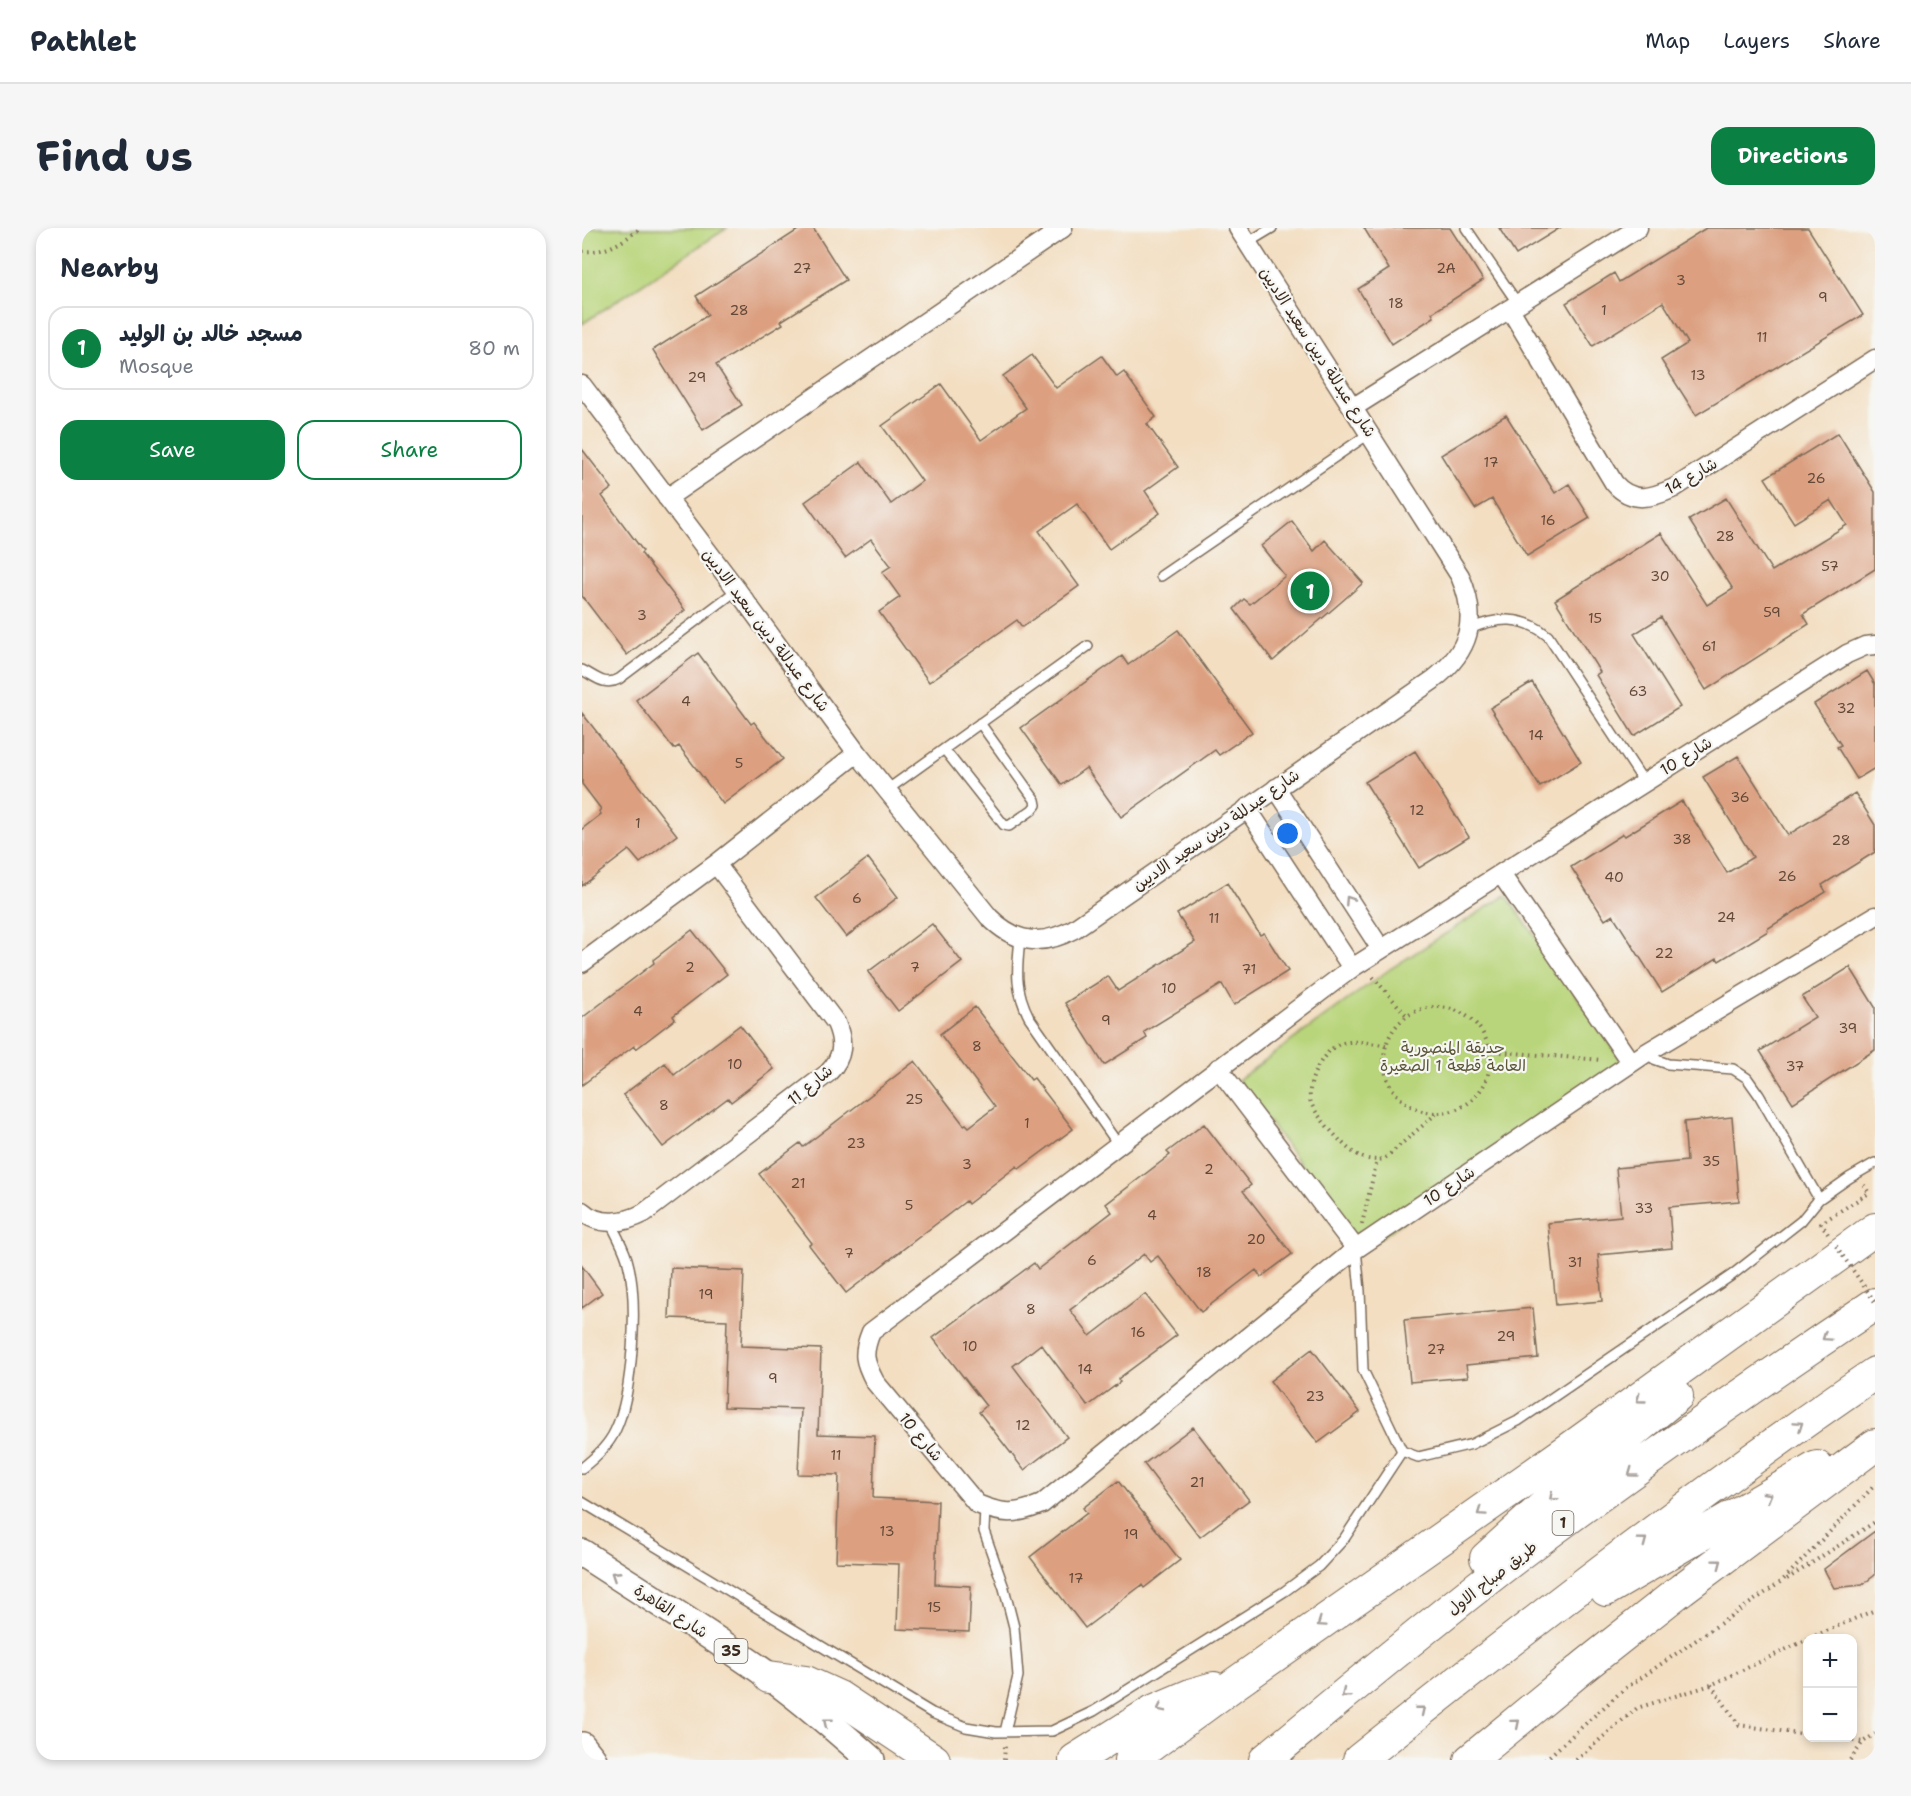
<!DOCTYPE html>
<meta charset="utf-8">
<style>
:root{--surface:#fff;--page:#f6f6f7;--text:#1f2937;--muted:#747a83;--line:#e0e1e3;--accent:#0b8043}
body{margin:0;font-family:"Shantell Sans","Playpen Sans Arabic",sans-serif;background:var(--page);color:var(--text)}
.controls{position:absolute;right:18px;bottom:18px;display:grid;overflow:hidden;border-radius:12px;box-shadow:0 3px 9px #0003}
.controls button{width:54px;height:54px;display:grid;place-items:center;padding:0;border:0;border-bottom:2px solid var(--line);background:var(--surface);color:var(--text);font:30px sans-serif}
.you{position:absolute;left:706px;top:606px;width:21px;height:21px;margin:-15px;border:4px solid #fff;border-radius:50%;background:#1a73e8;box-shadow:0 0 0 9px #1a73e833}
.badge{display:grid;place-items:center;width:39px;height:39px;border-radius:50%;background:var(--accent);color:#fff;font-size:20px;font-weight:700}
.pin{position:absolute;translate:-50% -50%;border:3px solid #fff;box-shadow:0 2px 6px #0006}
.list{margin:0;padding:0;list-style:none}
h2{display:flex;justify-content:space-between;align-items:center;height:78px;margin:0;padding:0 24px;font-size:26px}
h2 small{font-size:20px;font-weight:400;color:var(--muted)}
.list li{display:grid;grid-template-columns:39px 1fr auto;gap:18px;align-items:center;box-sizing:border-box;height:84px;margin:0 12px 12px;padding:0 12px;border:2px solid var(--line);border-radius:18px}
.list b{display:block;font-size:22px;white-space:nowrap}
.list p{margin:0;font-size:20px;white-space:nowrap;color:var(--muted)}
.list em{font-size:20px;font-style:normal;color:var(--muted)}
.actions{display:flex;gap:12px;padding:18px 24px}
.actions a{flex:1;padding:14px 0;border:2px solid var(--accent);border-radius:18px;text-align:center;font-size:21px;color:var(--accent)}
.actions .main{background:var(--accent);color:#fff}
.map{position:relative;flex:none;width:1293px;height:1532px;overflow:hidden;border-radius:18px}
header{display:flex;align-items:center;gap:36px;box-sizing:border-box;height:84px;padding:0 30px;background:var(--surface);border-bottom:2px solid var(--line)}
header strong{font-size:28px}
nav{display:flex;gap:33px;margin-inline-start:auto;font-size:21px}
.intro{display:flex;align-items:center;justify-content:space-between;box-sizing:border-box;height:144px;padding:0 36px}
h1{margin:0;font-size:42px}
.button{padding:15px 27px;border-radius:18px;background:var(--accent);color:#fff;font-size:21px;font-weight:700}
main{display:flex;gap:36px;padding:0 36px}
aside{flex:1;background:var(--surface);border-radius:18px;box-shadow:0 3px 9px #0003}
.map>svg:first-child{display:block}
.green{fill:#b9d57b;stroke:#7a804c;stroke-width:1.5}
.building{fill:#dca081}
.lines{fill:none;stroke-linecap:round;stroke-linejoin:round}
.lane-casing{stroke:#7b6957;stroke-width:12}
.street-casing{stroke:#7b6957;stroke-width:21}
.primary-casing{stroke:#7b6957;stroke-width:30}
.highway-casing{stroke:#7b6957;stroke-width:34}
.path{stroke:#7b6957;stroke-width:4;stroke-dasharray:1.5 4.5;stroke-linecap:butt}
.lane{stroke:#fff;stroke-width:9}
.street{stroke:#fff;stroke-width:18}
.primary{stroke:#fff;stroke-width:27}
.highway{stroke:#fff;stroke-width:32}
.path-bridge{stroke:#7b6957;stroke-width:4;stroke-dasharray:1.5 4.5;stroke-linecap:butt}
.oneway{stroke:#a79f9a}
.labels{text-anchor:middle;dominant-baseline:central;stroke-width:4.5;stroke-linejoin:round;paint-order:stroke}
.number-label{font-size:14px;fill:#634837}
.shield{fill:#f6f6f2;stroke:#73675e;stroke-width:1.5}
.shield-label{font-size:15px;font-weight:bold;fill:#3b2a1e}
.street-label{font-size:16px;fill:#3b2a1e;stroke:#f6f6f2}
.park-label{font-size:16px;fill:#5a5535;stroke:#f6f6f2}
</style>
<header>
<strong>Pathlet</strong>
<nav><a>Map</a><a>Layers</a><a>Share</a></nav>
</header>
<div class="intro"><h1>Find us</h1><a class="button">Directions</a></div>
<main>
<aside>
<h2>Nearby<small></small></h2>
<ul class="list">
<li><span class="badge">1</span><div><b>مسجد خالد بن الوليد</b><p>Mosque</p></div><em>80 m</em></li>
</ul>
<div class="actions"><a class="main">Save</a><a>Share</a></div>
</aside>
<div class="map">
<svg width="1293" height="1532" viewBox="0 0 1293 1532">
<rect width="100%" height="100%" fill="#f6f6f2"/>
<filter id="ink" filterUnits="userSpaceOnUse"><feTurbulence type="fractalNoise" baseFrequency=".0167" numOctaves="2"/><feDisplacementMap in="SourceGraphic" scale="12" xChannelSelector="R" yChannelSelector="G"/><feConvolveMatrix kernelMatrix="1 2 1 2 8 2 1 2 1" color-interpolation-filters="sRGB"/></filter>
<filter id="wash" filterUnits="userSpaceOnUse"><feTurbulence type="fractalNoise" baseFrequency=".008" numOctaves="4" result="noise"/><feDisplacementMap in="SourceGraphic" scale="24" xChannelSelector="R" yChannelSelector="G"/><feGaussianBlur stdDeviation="1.35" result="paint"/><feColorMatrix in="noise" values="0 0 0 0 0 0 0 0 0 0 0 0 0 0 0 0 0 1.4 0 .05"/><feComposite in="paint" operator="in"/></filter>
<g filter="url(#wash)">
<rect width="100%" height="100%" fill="#f3dec1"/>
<path class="green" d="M0,0H145L0,96Z
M924,667L1041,834L782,1022L656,852L808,741Z"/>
<g id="blocks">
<path class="building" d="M219,0H231L264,52L199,93L201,96L134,137L160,177L121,202L71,122L126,87L114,68Z
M782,0H868L901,52L850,85L852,89L810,116L776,61L807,41Z
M917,0H978L934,27Z
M1124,0H1226L1281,87L1114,187L1079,132L1106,115L1081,74L1011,118L984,75L1032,45L1037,54Z
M450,127L474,160L520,128L535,149L542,144L574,189L565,196L596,239L563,263L578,285L527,321L495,276L457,303L497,358L440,399L435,392L347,454L297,384L318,369L300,344L309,338L289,311L263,330L223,274L279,234L309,276L340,253L300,198L359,156L399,212L444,180L421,148Z
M924,187L973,265L987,256L1008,290L945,328L910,271L893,281L859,227Z
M1256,205L1293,264V341L1221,386L1227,396L1124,462L1079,389L1052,406L1098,479L1052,508L1014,447L1018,444L973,372L1079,305L1125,377L1151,361L1107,292L1144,270L1190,343L1265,297L1249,272L1212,295L1183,250Z
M0,221L30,260L20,268L61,323L59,325L103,382L45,427L0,368Z
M710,293L732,323L743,312L781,355L691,433L652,381L662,371L668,376L703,348L679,318Z
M596,402L670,504L637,527L633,522L539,589L504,540L480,557L439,500L540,428L546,437Z
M116,425L169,496L172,494L201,531L141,576L97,518L92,521L54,472Z
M1285,443L1293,456V540L1275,551L1255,519L1259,517L1232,476Z
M950,454L999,534L958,559L908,480Z
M0,485L95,607L58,635L47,622L0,658V601L19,586L17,583L19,581L0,556Z
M833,523L887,609L837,640L783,554Z
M1156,528L1206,607L1273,565L1293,597V624L1240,657L1244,664L1185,701L1186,703L1137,733L1135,730L1080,764L1031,687L1023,692L989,639L1041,606L1043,608L1100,573L1145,645L1171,629L1121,549Z
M286,630L316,669L264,709L234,670Z
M645,655L678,707L682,705L706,743L652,777L640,756L562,804L565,810L522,837L483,775L526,748L536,763L613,714L595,686Z
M350,696L380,734L316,783L286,744Z
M110,702L145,746L91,788L93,791L54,821L52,818L0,857V790L72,735L71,732Z
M1268,739L1293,779V822L1211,875L1178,823L1233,789L1220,769Z
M393,779L449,852L452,850L491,901L437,941L435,938L386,976L384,973L264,1065L227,1017L230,1015L177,946L218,915L221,919L333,833L382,897L384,896L387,899L413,879L358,806Z
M158,797L192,841L149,874L146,870L81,919L41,867L83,835L92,847Z
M1150,889L1157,973L1087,979L1090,1020L1016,1027L1020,1073L974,1077L966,995L1039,988L1034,940L1105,933L1102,894Z
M622,896L669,957L661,963L710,1026L679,1049L674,1042L619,1084L576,1028L568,1034L562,1026L488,1082L508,1108L563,1066L595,1107L536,1151L538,1154L506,1178L459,1116L431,1138L485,1209L442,1242L397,1184L404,1178L351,1110L452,1035L456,1041L530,984L524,976L588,927L585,924Z
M0,1038L20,1065L0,1080Z
M89,1040L162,1043L159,1118L239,1121L236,1206L293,1208L291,1270L356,1273L353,1356L389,1358L387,1404L315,1401L317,1336L254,1334L257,1247L216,1246L219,1181L142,1179L145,1092L87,1090Z
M951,1080L956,1130L884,1137L886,1149L828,1154L822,1092Z
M730,1121L778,1184L736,1215L688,1153Z
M611,1199L667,1272L618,1309L562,1236Z
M536,1253L598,1332L562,1360L560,1357L503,1400L448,1329L505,1285L501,1280Z
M1293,1303V1347L1280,1357L1252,1360L1242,1341Z"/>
</g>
</g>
<g filter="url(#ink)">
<use href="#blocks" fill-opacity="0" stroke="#7b6957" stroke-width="1.5"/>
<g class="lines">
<defs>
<path id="lane" d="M884,0L936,76
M665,15L690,0
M579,348L788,205
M887,401C916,389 941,387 966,408L1062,554
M0,442C13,448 22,459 37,451L155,362
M362,521L422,597L427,598L450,582L454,577L453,572L398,495
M305,562L506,418
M438,710C435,741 432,760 447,789L536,916
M1064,825L1072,831L1086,836L1151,841L1165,850L1177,867L1237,971
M774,1021L778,1063L781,1142L820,1223L836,1229L890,1216L936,1193L1150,1047L1219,993L1237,971L1267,950L1293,935
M0,1240C13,1230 26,1218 33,1203C51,1166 57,1071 45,1031C41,1018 34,1006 28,994
M0,1274L350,1485L384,1499L414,1504L470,1503L512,1483L703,1363L737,1338L762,1311L820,1223
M403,1280L402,1303L422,1360L432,1399L436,1448L423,1504"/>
<path id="street" d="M928,81L1032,255C1050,276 1070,270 1092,260L1293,131
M0,157L155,362L275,525L407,689C433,715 459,719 492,701L851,452C888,423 897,392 878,348L656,0
M772,179L1056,0
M85,270L481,0
M1293,417L1283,418L1265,426L770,740L289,1104C280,1126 282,1133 293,1154L395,1276C422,1287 433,1287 460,1276L774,1021L1064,825L1293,688
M694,560L799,721
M665,580L770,740
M919,646L1049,835
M0,735L134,636L275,525
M636,840L774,1021
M0,983C17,999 43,995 62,985L246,845C262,829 262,814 254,795L134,636"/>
<path id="primary" d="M0,1325C63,1366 126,1405 187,1448C223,1474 256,1503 289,1532
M0,1518L11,1532"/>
<path id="highway" d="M904,1330L967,1273L1095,1168
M1024,1362L1235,1239
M187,1449L224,1454L257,1469L352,1532
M493,1532L571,1483L611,1466L632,1460
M549,1532L654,1455L983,1224L1293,1001
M683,1532C767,1463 850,1393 937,1327C1053,1240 1172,1157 1293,1076
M777,1532C945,1398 1116,1266 1293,1145
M888,1532L1005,1436L1100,1361L1293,1217"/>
</defs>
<use href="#lane" class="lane-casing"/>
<use href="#street" class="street-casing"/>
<use href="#primary" class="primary-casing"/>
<use href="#highway" class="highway-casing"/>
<path class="path" d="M0,23C27,25 39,14 59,0
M791,749L825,788
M802 832a53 53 0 1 1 106 0a53 53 0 1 1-106 0Z
M804,817C790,816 771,811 758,816C740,823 723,856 729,875C733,886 761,918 771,924C780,931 791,933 802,931L854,886
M907,823L1020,832
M780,996L795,932
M1246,1006L1239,995L1287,965L1282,957
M1205,1351L1293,1294
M1228,1410L1293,1382
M1129,1457L1157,1497L1226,1507
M1248,1510L1281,1514
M422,1532L423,1518
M963,1532L1041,1462L1199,1354L1293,1257
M994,1532L1055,1480L1129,1457L1226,1411
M1268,1532L1281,1514L1293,1506"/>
<use href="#lane" class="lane"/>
<use href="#street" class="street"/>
<use href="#primary" class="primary"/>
<use href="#highway" class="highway"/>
<path class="path-bridge" d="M1254,1018L1293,1074"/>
</g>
<defs><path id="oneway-chevron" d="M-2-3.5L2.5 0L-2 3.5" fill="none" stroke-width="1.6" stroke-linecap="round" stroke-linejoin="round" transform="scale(1.5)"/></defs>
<g class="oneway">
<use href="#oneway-chevron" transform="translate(767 672) rotate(-123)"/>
<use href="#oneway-chevron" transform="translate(1244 1109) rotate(146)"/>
<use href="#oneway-chevron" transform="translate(1058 1171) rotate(144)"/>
<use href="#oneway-chevron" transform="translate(1217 1197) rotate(-34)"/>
<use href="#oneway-chevron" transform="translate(1050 1245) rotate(144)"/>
<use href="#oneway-chevron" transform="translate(1186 1268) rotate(-30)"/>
<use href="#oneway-chevron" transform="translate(971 1269) rotate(140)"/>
<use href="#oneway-chevron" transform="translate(899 1284) rotate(145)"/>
<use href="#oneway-chevron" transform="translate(1061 1313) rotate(-37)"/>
<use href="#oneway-chevron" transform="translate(1136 1335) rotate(-37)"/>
<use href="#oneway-chevron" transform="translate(33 1347) rotate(-147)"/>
<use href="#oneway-chevron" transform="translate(739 1395) rotate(145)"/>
<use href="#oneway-chevron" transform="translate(763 1466) rotate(141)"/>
<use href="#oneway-chevron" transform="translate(579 1480) rotate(154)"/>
<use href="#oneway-chevron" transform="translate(839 1482) rotate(-39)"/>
<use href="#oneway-chevron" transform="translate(245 1494) rotate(-141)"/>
<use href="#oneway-chevron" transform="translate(934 1495) rotate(-40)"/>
</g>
</g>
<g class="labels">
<g class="number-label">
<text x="220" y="40">27</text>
<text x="864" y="40">2A</text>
<text x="1099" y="52">3</text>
<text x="1241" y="69">9</text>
<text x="814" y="75">18</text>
<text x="157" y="82">28</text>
<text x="1022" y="82">1</text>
<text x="1180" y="109">11</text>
<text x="1116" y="147">13</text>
<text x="115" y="149">29</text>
<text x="909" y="234">17</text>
<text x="1234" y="250">26</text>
<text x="966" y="292">16</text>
<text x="1143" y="308">28</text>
<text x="1248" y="338">57</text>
<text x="1078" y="348">30</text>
<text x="1190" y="384">59</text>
<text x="60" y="387">3</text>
<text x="1013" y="390">15</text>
<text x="1127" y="418">61</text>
<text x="1056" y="463">63</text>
<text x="104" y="473">4</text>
<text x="1264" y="480">32</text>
<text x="954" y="507">14</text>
<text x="157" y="535">5</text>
<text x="1158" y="569">36</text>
<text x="835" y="582">12</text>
<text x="56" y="595">1</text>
<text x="1100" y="611">38</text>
<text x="1259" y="612">28</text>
<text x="1205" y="648">26</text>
<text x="1032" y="649">40</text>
<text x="275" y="670">6</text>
<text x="1144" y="689">24</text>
<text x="632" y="690">11</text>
<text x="1082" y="725">22</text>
<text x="108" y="739">2</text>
<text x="333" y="739">7</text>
<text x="667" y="741">71</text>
<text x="587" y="760">10</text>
<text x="56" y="783">4</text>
<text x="524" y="792">9</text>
<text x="1266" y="800">39</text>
<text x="395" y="818">8</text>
<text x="153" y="836">10</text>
<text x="1213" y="838">37</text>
<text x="332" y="871">25</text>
<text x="82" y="877">8</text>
<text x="445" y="895">1</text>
<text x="274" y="915">23</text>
<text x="1129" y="933">35</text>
<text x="385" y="936">3</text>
<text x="627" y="941">2</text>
<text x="216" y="955">21</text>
<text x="327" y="977">5</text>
<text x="1062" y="980">33</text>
<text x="570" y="987">4</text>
<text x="674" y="1011">20</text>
<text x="267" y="1025">7</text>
<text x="510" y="1032">6</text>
<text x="993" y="1034">31</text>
<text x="622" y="1044">18</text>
<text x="124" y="1066">19</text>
<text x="449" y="1081">8</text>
<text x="556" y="1104">16</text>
<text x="924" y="1108">29</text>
<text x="388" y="1118">10</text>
<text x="854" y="1121">27</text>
<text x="503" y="1141">14</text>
<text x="191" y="1150">9</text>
<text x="733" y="1168">23</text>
<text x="441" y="1197">12</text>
<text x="254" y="1227">11</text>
<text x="615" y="1254">21</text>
<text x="305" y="1303">13</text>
<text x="549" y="1306">19</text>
<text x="494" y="1350">17</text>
<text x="352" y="1379">15</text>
</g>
<g class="shield">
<rect x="970.5" y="1283" width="21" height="24" rx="4.5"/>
<rect x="132.5" y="1411" width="33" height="24" rx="4.5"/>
</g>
<g class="shield-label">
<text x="981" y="1295">1</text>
<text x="149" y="1423">35</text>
</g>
<g class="street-label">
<text transform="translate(736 124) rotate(57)">شارع عبدللة ديين سعيد الاديين</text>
<text transform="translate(1109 248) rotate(-30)">شارع 14</text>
<text transform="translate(184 402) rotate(53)">شارع عبدللة ديين سعيد الاديين</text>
<text transform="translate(1104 528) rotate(-32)">شارع 10</text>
<text transform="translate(634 602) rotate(-35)">شارع عبدللة ديين سعيد الاديين</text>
<text transform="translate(228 857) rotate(-40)">شارع 11</text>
<text transform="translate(867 958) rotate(-34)">شارع 10</text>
<text transform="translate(339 1209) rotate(50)">شارع 10</text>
<text transform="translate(910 1350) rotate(-38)">طريق صباح الاول</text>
<text transform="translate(89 1383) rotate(33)">شارع القاهرة</text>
</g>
<g class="park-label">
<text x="871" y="819">حديقة المنصورية<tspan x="871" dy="18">العامة قطعة 1 الصغيرة</tspan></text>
</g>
</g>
</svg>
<div class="controls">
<button>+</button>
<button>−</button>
</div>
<div class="you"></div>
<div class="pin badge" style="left:728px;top:363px">1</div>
</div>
</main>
